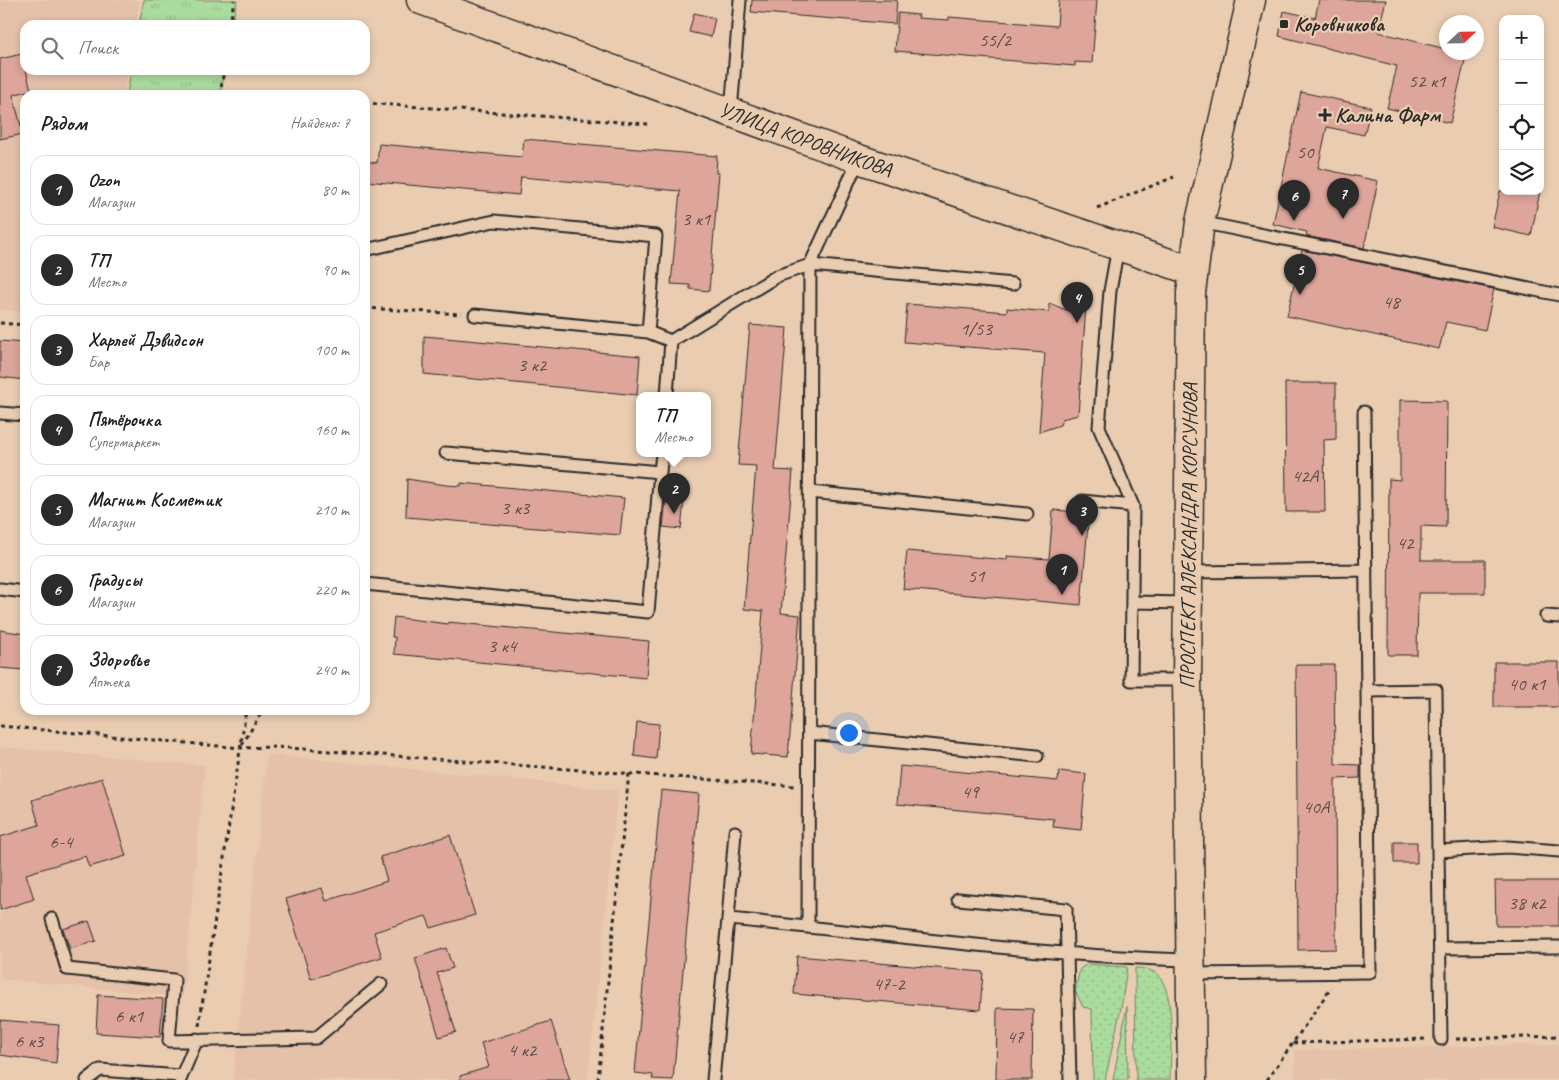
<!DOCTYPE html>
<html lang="ru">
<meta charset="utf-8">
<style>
:root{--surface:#fff;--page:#f6f6f6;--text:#202124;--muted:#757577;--line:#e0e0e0;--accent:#2b2b2b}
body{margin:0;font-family:Caveat,sans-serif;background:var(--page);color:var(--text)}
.controls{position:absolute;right:15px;top:15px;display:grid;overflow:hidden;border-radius:10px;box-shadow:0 2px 8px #0003}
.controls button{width:45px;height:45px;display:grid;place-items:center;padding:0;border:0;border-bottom:1px solid var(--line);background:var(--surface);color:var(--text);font:25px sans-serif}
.compass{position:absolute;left:1439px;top:15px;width:45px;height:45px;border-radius:50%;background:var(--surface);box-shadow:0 2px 8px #0003;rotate:68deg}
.you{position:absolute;left:848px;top:732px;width:18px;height:18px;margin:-12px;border:4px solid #fff;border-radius:50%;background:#1a73e8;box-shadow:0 0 0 8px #1a73e833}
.badge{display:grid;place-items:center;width:32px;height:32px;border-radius:50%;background:var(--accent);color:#fff;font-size:16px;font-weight:700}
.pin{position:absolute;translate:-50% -41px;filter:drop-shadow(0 1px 2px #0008)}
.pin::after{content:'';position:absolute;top:26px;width:18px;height:15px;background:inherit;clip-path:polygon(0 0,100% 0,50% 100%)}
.popup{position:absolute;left:636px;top:392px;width:75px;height:65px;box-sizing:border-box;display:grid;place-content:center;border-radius:10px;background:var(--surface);filter:drop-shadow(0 1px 4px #0005);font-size:16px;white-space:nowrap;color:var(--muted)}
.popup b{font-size:19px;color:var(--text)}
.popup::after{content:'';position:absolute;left:50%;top:100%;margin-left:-10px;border:10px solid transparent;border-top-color:var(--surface)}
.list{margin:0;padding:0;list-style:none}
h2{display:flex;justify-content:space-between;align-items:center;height:65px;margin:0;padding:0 20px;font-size:21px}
h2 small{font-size:16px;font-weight:400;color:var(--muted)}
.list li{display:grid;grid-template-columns:32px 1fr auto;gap:15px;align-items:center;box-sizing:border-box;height:70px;margin:0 10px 10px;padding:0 10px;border:1px solid var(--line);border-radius:15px}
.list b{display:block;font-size:19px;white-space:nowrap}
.list p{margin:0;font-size:16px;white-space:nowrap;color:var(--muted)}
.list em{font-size:16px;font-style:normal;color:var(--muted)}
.icon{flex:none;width:28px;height:28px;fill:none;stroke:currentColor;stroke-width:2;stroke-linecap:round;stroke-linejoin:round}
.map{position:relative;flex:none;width:1559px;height:1080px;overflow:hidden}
.search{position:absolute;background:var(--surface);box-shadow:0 2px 8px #0003;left:20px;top:20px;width:350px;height:55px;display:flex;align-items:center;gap:12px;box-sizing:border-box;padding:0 18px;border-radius:15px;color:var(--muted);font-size:19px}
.panel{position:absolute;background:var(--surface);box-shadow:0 2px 8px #0003;left:20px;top:90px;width:350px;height:625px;border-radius:15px}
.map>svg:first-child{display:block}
.built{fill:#e6c1aa}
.grass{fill:url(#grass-dots);stroke:#6a8464}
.park{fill:url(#park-tufts);stroke:#6a8464}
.building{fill:#dea59a;stroke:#2b2b2b}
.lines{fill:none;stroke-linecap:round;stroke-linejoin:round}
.lane-casing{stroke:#2b2b2b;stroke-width:15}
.secondary-casing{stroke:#2b2b2b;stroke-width:31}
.path{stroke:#2b2b2b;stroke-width:3;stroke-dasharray:4 4;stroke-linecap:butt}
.lane{stroke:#eacdb1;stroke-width:11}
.secondary{stroke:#eacdb1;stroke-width:28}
.poi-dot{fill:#2b2b2b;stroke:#eacdb1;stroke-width:2}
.labels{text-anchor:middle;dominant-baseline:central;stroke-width:4.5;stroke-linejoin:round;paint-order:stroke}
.number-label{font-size:19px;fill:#584a47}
.poi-label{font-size:21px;font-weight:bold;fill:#2b2b2b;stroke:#eacdb1;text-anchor:start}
.street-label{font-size:21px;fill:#2b2b2b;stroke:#eacdb1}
</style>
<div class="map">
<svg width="1559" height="1080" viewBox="0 0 1559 1080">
<defs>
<pattern id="grass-dots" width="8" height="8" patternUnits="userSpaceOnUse" patternTransform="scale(1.25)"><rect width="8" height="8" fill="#aadc9d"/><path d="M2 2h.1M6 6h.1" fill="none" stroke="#92bd87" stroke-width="1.8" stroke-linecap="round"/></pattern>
<pattern id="park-tufts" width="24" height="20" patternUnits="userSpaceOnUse" patternTransform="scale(1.25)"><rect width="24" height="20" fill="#aadc9d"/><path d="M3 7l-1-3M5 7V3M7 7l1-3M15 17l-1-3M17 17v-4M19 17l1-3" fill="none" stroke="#92bd87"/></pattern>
</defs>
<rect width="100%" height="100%" fill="#eacdb1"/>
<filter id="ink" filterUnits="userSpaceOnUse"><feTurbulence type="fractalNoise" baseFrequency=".02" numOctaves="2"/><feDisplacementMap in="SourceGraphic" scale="10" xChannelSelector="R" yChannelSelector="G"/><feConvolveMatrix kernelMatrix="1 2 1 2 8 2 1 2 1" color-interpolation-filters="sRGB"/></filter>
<g filter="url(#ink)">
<path class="built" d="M0,0H140L136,25H25V70H128L124,95H25V312L0,310Z
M0,747L205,765L183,997L0,979Z
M267,754L618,790L588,1080H233Z
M1559,1044V1080H1295V1050Z"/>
<path class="grass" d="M1087,964L1127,967L1122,1003L1105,1080H1093L1092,1009L1083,1007L1075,991L1080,969Z
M1135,968C1142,968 1151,969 1157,974C1177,993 1170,1053 1170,1080H1136Z
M1127,1006L1128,1080H1113Z"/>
<path class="park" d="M144,0H237L232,25H139Z
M131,70H224L220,95H127Z"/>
<path class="building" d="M752,0H897L895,24L751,12Z
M1059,0H1097L1092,63L1075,62V66L895,51L898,13L919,15L918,18L949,20V17L1057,26Z
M1319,0H1386L1378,32L1446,49V52H1467L1450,123L1387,108L1397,66L1279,36L1284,11L1315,18Z
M694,13L715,18L711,37L689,32Z
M22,54L31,90L13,95L23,134L0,139V59Z
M1301,92L1371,107L1364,135L1327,127L1318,168L1378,181L1364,248L1306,236L1307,232L1273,224Z
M524,139L717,156L716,173H719L709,291L690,289V285L671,284L680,191L521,177L519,195L365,181V161L377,163L379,144L522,157Z
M1500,191H1540L1531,236L1492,227Z
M1302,250L1494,289L1485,330L1446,322L1439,349L1287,316Z
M1049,303L1066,310L1086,306L1078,415L1062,419L1060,425L1039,432L1045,353L904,342L907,304L1007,312V308L1049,312Z
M750,325L787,328L775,470L793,471L781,613L800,615L788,757L751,754L763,611L744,609L756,466L738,465Z
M424,336L640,356L637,395L424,374Z
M0,341L25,343V380L0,377Z
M1285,383H1336V439L1324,440L1325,512H1286Z
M1400,400L1447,401L1446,527L1421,526V560H1485V593H1418L1417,655H1388L1389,479L1400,480Z
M407,479L446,485L461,486V483L624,498L620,535L406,517Z
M666,499L684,501L681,529L663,527Z
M1053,510L1089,513L1081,605L903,589L907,551L1007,560V556L1049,559Z
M394,617L448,624V622L649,641L646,678L394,654L395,637H392Z
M0,630L25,634V670L0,668Z
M1494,662H1559V707H1494Z
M1296,665H1334L1335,764L1360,765V778L1335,779L1336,949L1298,950Z
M637,722L659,724L656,759L634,756Z
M900,766L1058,781L1059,771L1086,774L1081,830L1053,827L1054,819L897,804Z
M102,778L126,856L89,867L85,856L26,874L34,899L0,910V837L39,825L32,800Z
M661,790L699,794L673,1080L652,1079L653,1075L635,1073Z
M450,835L475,915L431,928L426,916L374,932L382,957L311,979L286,899L322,888L326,901L387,881L380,857Z
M1394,842H1417V863H1394Z
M1495,881H1559V926H1496Z
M89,921L96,941L70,949L63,929Z
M446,948L453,968L437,973L456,1032L439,1037L415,958Z
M797,956L983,972L980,1010L794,994Z
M98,995L163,999L160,1037L96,1033Z
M997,1008L1033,1009L1032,1080H996Z
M0,1020L59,1025L56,1063L0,1055Z
M551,1021L570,1080H461L460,1076L489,1067L481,1043Z"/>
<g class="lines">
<defs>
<path id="lane" d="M731,112L740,0
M1200,222L1559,295
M1118,247L1110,291L1099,427L1133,506L1131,680H1187
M365,250L494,221L656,236L648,332
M475,315L648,332L671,341L777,276L810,265L859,159
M667,395L671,341
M0,413L25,415
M446,453L660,472L662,453
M810,492L1027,514
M1082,501L1133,506
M1188,572L1366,570
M365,584L648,612L660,472
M0,589L25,592
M1132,602L1188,603
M1546,616L1559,617
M1367,691L1436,690L1438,851
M809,733L1037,756
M958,899L1066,909L1070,1080
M52,919L67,969L174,980L169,1041L316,1038L381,984
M728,919L735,832
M808,926L810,265L1013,284
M1440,948L1559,947
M1190,974L1370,972L1364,412
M1441,1039L1438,851L1508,847L1559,851
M87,1080L100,1070L180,1076
M180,1080L197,1039
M713,1080L728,919C882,933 1036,956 1190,960"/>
<g id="secondary">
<path id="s1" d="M421,0L859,159L1193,271"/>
<path id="s2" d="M1192,1080L1187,680L1191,293L1200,222L1251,0"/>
</g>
</defs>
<use href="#lane" class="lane-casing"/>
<use href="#secondary" class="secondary-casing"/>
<path class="path" d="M230,25L234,0
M220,92L255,95
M220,95L224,70
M365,103L648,124
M1097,208L1174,177
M365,308L462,314
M0,323L25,325
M0,726L241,748L276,747L794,786
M242,745L263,710
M199,1026L246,710
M1456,1039L1559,1036
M1293,1043L1427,1039
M598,1080L629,773
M1267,1080L1331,988"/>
<use href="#lane" class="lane"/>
<use href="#secondary" class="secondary"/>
</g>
</g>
<g class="poi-dot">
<rect x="1279" y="19" width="10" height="10" rx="2.5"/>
<path d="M1322.5 107.5h5v5h5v5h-5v5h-5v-5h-5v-5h5z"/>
</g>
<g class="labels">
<g class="number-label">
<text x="995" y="40">55/2</text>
<text x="1427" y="81">52 к1</text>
<text x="1305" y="152">50</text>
<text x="696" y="219">3 к1</text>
<text x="1391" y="302">48</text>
<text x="976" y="329">1/53</text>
<text x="532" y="365">3 к2</text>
<text x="1305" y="476">42А</text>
<text x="515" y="508">3 к3</text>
<text x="1405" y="543">42</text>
<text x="976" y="576">51</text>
<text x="502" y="646">3 к4</text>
<text x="1527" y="684">40 к1</text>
<text x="970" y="792">49</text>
<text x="1316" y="807">40А</text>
<text x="61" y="842">6-4</text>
<text x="1527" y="903">38 к2</text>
<text x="889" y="984">47-2</text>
<text x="129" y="1016">6 к1</text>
<text x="1015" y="1037">47</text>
<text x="29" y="1041">6 к3</text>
<text x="522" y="1050">4 к2</text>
</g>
<g class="poi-label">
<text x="1294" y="24">Коровникова</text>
<text x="1335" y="115">Калина Фарм</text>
</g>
<g class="street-label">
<text stroke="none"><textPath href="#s1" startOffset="409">УЛИЦА КОРОВНИКОВА</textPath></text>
<text stroke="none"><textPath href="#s2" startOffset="544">ПРОСПЕКТ АЛЕКСАНДРА КОРСУНОВА</textPath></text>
</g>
</g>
</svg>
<div class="controls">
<button>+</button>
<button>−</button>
<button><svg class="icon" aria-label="locate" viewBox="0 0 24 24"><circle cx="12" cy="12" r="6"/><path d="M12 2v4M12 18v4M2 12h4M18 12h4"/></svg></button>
<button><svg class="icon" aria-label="layers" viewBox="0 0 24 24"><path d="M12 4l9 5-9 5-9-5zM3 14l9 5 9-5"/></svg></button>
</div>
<svg class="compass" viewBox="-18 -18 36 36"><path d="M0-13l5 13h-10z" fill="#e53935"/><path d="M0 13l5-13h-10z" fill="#757577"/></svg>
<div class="you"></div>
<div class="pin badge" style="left:1062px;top:595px">1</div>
<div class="pin badge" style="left:674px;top:514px">2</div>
<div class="popup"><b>ТП</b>Место</div>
<div class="pin badge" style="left:1082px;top:536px">3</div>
<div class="pin badge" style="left:1077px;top:323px">4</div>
<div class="pin badge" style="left:1300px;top:295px">5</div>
<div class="pin badge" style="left:1294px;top:221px">6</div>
<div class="pin badge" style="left:1343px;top:219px">7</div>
<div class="search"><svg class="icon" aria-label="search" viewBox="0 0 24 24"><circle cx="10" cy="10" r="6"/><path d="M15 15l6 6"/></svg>Поиск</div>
<section class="panel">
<h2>Рядом<small>Найдено: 7</small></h2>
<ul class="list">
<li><span class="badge">1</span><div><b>Ozon</b><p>Магазин</p></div><em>80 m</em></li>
<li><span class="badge">2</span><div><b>ТП</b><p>Место</p></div><em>90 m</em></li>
<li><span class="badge">3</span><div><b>Харлей Дэвидсон</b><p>Бар</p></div><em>100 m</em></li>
<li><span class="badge">4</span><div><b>Пятёрочка</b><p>Супермаркет</p></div><em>160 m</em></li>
<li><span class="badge">5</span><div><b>Магнит Косметик</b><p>Магазин</p></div><em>210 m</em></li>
<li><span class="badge">6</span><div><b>Градусы</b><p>Магазин</p></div><em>220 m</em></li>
<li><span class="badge">7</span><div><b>Здоровье</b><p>Аптека</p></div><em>240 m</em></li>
</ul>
</section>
</div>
